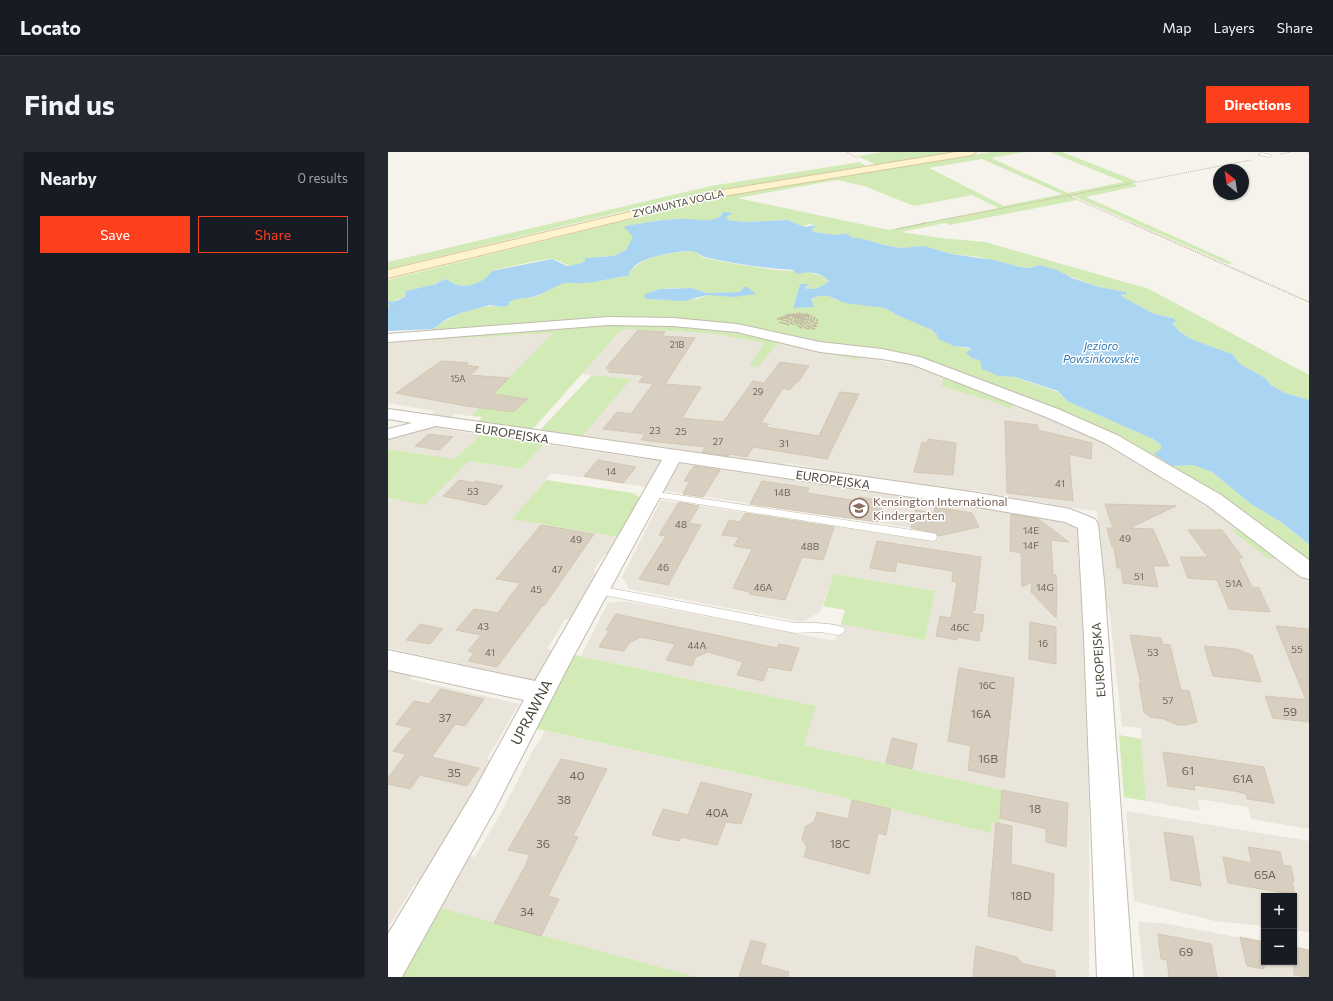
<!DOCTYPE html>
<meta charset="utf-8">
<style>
:root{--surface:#171b24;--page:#242831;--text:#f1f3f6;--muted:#9ea1a6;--line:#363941;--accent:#fc3f1d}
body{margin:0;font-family:Commissioner,sans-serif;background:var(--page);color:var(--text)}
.controls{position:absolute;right:12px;bottom:12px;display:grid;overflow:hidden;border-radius:0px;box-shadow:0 1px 3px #0004}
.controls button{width:36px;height:36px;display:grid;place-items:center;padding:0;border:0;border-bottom:1px solid var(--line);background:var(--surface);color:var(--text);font:20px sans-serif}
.compass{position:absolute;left:825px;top:12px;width:36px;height:36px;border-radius:50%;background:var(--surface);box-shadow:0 1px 3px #0004;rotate:330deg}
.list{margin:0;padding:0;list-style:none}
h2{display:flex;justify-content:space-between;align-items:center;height:52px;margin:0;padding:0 16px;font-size:17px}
h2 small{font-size:13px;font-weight:400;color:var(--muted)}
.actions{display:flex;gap:8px;padding:12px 16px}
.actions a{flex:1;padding:9px 0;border:1px solid var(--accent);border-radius:0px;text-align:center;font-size:14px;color:var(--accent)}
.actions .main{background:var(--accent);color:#fff}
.map{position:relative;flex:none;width:921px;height:825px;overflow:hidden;border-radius:0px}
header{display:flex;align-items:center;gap:24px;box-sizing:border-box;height:56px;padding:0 20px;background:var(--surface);border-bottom:1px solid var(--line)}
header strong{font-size:19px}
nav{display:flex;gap:22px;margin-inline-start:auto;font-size:14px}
.intro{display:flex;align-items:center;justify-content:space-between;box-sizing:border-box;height:96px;padding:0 24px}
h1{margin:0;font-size:28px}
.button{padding:10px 18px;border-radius:0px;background:var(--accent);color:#fff;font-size:14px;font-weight:700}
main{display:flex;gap:24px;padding:0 24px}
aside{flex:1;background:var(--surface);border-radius:0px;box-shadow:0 1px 3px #0004}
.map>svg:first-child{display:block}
.residential{fill:#eae5da}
.green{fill:#d2eab5;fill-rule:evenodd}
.water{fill:#a9d4f2}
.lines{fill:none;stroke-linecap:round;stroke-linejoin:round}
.stream{stroke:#a9d4f2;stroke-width:3.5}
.building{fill:#d8cfc1;stroke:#d3c7b4}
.lane-casing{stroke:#c2bbae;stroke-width:1}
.street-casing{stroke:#c2bbae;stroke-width:2}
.secondary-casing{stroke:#d6c79b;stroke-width:2}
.path-far2{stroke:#c4b79f;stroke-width:1;stroke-dasharray:1 1;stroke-linecap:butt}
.path-far1{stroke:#c4b79f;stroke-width:1.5;stroke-dasharray:1 1;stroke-linecap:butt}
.path{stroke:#c4b79f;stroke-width:2;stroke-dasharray:1.5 1.5;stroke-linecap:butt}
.lane{fill:#fff;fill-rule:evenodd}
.street{fill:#fff;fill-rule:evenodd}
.secondary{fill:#fff3cd;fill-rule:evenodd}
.labels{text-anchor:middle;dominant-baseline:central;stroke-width:3;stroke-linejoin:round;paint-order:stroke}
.far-number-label{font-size:9px;fill:#6e675b}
.far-street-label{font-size:10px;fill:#4b4439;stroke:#fff}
.number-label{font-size:10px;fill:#6e675b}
.far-water-label{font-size:11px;font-style:italic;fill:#2e7ab2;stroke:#fff}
.street-label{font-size:12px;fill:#4b4439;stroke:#fff}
.education-label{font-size:12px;fill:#785e54;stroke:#fff;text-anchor:start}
.near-number-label{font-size:12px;fill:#6e675b}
.near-street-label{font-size:14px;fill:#4b4439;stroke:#fff}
</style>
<header>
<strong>Locato</strong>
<nav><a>Map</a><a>Layers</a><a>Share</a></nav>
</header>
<div class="intro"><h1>Find us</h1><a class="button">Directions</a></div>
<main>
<aside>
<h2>Nearby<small>0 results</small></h2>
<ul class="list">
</ul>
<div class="actions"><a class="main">Save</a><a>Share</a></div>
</aside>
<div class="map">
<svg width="921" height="825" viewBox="0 0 921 825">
<rect width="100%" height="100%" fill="#f6f3ec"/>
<path class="residential" d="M241,177L320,181L378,191L369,215L388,191H390L469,208L473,202L491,205L493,209L503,211L506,208L517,210L555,224L553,234L602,249L624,257V250L713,286L857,377L844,378L892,404L921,429V677L863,667L860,655L810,647L812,659L758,649L753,587L754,586L753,576L734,574L722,464L721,457L718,456L709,359L659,353V351L602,343L598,340L591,339L583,338L579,340L472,324L398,311L395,312L193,286L242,227L193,222L233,178Z
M166,181L83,264L67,262L62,266L42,263L46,259L0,251V190Z
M42,274L92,283L67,307L0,297V284Z
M156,292L274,309L259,335L163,321L125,367L231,385L222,401L216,403L206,418L208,423L183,468L177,467L159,497L167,499L152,525L142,529L69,514V511L0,496V346L37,353L81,309L133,317Z
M293,312L669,366L680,370L691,378L695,470L701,655V825H309L51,756L80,704L87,705L114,659L144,600L157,579L404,633L603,681L604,670L612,671L614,638L416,593L427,554L193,504L220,451L236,449L447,489L453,472L537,488L547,439L446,422L432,460L414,470L241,437L234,425L273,348L543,389L545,379L272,338L285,315Z
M0,515L26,521L22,527L131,552L99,607L109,610L40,722L25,735L1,774L3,786L0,791Z
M738,659L921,689V780L906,778V744H876V774L827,769L746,749Z
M750,770L774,771L876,790V810H906V795L921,798V825H756Z"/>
<path class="green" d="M496,0H569L488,13L469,4Z
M602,0H637L603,6L680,41L736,30L662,0H674L748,29L743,31L750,34L698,45L845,111L840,112L685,44L683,45L689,48L562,73L557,71L513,80L553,86L597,90L761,137L921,223V248L897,241L883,233L877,226L852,212L844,202L803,187L792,180L785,173V166L766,162L735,145L733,143L738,142V140L711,135L651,113L642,116L632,115L592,105L563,102L536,94L512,96L496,93L472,86H465L459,83L460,81L448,83L425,80L424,77L429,73L420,72L416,75L400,68L357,70L340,68L338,65L344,61H334C332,65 329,67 324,68C314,70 303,67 293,67C274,67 255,71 237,75L246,85L238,98L224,104L197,106V109C179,119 179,110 164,107C157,106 115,116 105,119C94,133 73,140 59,127L52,129L48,132L18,139L17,145L9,147L0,157V128L339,43ZM594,7L674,42L616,54L541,16ZM449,28L476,34L526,54L584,43L610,56L501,78L349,46Z
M472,10L478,14L344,36L290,46L0,117V110L323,34Z
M306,99L316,106L336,110L387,118L420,120L437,125L441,129C435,134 425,139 417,136L420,134L412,132L405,155H426L423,147L431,144H440L448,148L497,156L511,164L544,178L549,183L566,194L583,197L578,201L585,207L592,208L611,224L626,225L670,240L679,249L765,287L773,293V297L767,302L784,314L805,313L824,320L863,352L893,370L921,392V413L780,316L533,207L276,168L41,181C56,166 94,150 115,155L127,147L148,145L172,132L180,130L193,131L241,124V121C255,103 284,100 306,99ZM356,135L367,142L319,143L310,147L278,148L259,147L256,145L272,137L284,136H303L319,141L352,140Z
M239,171L349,178L473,202L469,208L390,191L370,215L361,214L377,191L320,181L241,177L233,178L144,278L90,270L94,265L83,264L165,181L4,190Z
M556,221L624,250V257L602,249L553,234Z
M204,223L243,227L193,286L151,279Z
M92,283L156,292L133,317L81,309L37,353L0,346V297L67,307Z
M158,328L245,341L253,346L231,385L124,367Z
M857,377L892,404L881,407L843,378Z
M446,422L547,439L537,488L453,472L457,458L435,454Z
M182,502L428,554L416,593L614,638L612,672L604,670L603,681L404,633L145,576Z
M731,583L753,587L758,649L736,645Z
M45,754L309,825H8Z"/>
<path class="water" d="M335,60L345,61L338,65L340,68L357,70L400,68L416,75L429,73L424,77L425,80L448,83L461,81L460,83L465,86H472L496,93L512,96L536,94L563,102L606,108L632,115L642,116L651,113L669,118L684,126L711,135L738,140L739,142L733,143L735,145L766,162L785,166L788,169L784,171L792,180L803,187L844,202L852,212L877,226L883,233L897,241L921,248V392L893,370L863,352L824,320L805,313L784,314L766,302L773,297V293L765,287L679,249L670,239L627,225L611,224L594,217L592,208L585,207L578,201L583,196L566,194L550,187L549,183L544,178L511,164L497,156L457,151L440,144H431L423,147L426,155L405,156L412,132H421L417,136C425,139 435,134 441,129C433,120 420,119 409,122L405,118C377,116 348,112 320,106C314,105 310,100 303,99C289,99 261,104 249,112C246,114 243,118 241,121V124C226,125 211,130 195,131C188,132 181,129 174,132C165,135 157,141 148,144C139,147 130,145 121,150V153L115,155L102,153L73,161L59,167L45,177L0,179V157L3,151L17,145L18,139L48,132L52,129L59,127C73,140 94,133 104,119L164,107L179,114L191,112L197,109V106L225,104L238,98L245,85L236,75L238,74C256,71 273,67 291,67C303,66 314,70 326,67C331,66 333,64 335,60Z
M356,135H359L368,142L346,145L319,143L296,149L259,147L256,145L257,142L272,137L303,136L319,141L352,140Z"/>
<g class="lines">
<path class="stream" d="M0,151H3"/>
</g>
<path class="building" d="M250,178L277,180L274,184L307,186L277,232L313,235L294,266L335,270L365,229L376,231L392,210L421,214L410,230H408L402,238L395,236L373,271L381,272L378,275L431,284L452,240L471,242L439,307L365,295L359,305L341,302L340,304L314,300L317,295L253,288L257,282L215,277L229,260L243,262L265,232L251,230L256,223L220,220L223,217L218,216Z
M53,209L80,211L78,213L91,215L82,223L121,226L105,242L140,247L125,260L78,254L8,241Z
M617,269L650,273V278L704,291L703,307L681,302L685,349L619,341Z
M41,282L65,285L51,298L27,294Z
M540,287L568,291L565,323L526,320L534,290L539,291Z
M210,308L248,315L235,331L196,324Z
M306,314L332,318L315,345L295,342L301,330L296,329Z
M71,328L86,331L87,329L115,334L98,353L55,344Z
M374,329L421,336L419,341L470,349L471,345L495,349L489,370L362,352Z
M291,350L311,354L301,371L313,373L280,433L251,427L278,384L271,383Z
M717,352L788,354L742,376L765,377L781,414H765L770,435L735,431L733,416H729L726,396L724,395L719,376H725Z
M547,355L584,361L591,375L550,384L548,381L523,376L528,358L546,361Z
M357,361L446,375L435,408L414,405L397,448L361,442L362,440L345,436L364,397L346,394L351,385L334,383L341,368L352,370Z
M623,362L650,367L681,390L663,388L665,423H668L669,440L668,466L643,440L644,430L634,435L633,401L622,399Z
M153,373L206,382L156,454L155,453L109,515L80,509L86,501L80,499L93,483L68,478L86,457L110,461L132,431L108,427Z
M800,378H834L855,406H850L864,435L871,436L882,460L841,457L829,428L800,426L792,405H820Z
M489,389L593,405L587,458L581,461L596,463L594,480L592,479L591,489L569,485V488L548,484L552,464L563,466L569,430L564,429L565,419L509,410L507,420L482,416Z
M228,462L389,496L391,492L411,496L403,519L380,515L375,529L349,523L355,510L320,500L308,505L304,514L278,508L287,492L253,485L241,491L236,499L211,495L221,479L218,478Z
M642,470L668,475V512L641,507Z
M32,472L55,477L42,492L18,488Z
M888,474L921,477V570L885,566L877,544L918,548Z
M742,483L773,486L774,492L782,493L793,538L801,539L809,570L798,573H790L776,567L762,565L756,560L751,531L753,532Z
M816,494L848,497L864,503L873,530L825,524Z
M571,516L626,526L616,626L580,618L583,594L560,589Z
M52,537L96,547L77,574L67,572L44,605L91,616L79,634L32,623L22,637L0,632V626L18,602L5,599L24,576L8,572L26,549L41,552Z
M504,586L529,592L524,617L498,611Z
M775,600L876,615L886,651L859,647L858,642L847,639L806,633L807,638L780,634Z
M173,607L219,617L185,684L190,685L160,744L171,747L153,784L106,771L139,711H138L142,703L120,698Z
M313,630L364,642L353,672L338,670L329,693L293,685L291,689L264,683L275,657L300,663Z
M614,638L680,651L678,695L658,690V677L612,666Z
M464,648L503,657L498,683L490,681L481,722L416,705L419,695L414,687L418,674L426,670L429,660L460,667Z
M608,671L624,674L623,712L666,722L664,779L600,764Z
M776,680L805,685L813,734L783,728Z
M860,695L892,700L895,713L903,714L906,730H904L907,743L840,731L835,705L864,711Z
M770,782L823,792L829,825H781L779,808L773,807Z
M852,785L876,790V817L859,814Z
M363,788L378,792L372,812L401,820L400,825H351Z
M588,794L629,805L633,811L667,819V825H585Z
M906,795L921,798V825L906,823Z"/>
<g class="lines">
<defs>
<path id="lane" d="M873,1L883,3V4L881,5L871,3Z
M263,339L544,381L548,382L549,385L548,388L544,389L260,344L258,342Z
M210,434L407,471C423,471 439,470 455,475L457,478L455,481L451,483L432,480L407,481L206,441L204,438L206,435Z"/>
<path id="street" d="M220,165L285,166L349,172L432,190L494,197L532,205L670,257L729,283L833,343L921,408V427L913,425L819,353L717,291L658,265L523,212L494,207L432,200L349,180L285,174L220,173L0,190V182Z
M0,257L590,341L682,357L707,367L710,372L716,429L745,825H709L696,485L690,376L677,370L590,355L291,310L183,509L106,659L14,825H0V782L86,639L136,548L0,518V498L147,529L274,308L48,274L0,287V277L24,271L0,267Z"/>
<path id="secondary" d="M568,0H588L584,3L329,45L0,126V118L329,39Z"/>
</defs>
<use href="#lane" class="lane-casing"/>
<use href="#street" class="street-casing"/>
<use href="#secondary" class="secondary-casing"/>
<path class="path-far2" d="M459,0L469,6
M919,0L921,1
M892,2L903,0
M681,44L745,72
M533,72L863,8"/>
<path class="path-far1" d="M743,71L921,150
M509,77L538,71
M398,163L411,161L421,163
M404,163H415"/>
<path class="path" d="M411,162L420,164H405L417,165L423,168L407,165L403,163Z
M418,162L426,165L430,169L420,165
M407,169H414
M407,169L402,172L404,167L400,170V173L398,172V170C405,164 412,164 420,169L419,174L412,176L419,170L414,167H407L414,169
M392,171L394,167L401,164L395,169L394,172
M396,172L402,164L390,167L402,162
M405,173L407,169
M409,174L415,170L411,172V170L407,171L410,172
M411,175L417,170L414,169
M417,176L421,174L422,169H424V173L418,177
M420,177L426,174L424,177H426L430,170L426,173L427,170L420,165"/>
<use href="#lane" class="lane"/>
<use href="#street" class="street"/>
<use href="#secondary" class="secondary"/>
</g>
<defs>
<symbol id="school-ring" viewBox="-11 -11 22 22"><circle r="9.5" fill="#fff" stroke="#8d6e63" stroke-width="1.5"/><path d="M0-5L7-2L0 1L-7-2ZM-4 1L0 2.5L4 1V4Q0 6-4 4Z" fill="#8d6e63"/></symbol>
</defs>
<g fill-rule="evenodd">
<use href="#school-ring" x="460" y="345" width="22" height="22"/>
</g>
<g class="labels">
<g class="far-number-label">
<text x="289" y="192">21B</text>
<text x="70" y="226">15A</text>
<text x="370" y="239">29</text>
</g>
<g class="far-street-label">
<text transform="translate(290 51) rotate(-13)">ZYGMUNTA VOGLA</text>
</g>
<g class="number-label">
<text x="267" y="278">23</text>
<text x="293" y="279">25</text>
<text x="330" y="289">27</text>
<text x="396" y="291">31</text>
<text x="223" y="319">14</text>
<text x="672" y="331">41</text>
<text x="85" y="339">53</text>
<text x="394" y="340">14B</text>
<text x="293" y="372">48</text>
<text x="643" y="378">14E</text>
<text x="737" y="386">49</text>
<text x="188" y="387">49</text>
<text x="643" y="393">14F</text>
<text x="422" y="394">48B</text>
<text x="275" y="415">46</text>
<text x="169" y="417">47</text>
<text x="751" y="424">51</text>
<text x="846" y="431">51A</text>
<text x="375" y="435">46A</text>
<text x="657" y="435">14G</text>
<text x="148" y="437">45</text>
<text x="95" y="474">43</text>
<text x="572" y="475">46C</text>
<text x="655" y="491">16</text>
<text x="309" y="493">44A</text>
<text x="909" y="497">55</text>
<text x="102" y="500">41</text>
<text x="765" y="500">53</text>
<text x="599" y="533">16C</text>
<text x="780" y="548">57</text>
</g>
<g class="far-water-label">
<text x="713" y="193">Jezioro<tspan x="713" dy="13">Powsinkowskie</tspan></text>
</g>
<g class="street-label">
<text transform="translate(124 281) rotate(9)">EUROPEJSKA</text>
<text transform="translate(445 327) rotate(8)">EUROPEJSKA</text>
<text transform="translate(710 508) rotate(-94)">EUROPEJSKA</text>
</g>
<g class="education-label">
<text x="485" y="349">Kensington International<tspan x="485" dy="14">Kindergarten</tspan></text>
</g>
<g class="near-number-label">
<text x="902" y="559">59</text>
<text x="593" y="561">16A</text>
<text x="57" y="565">37</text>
<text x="600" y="606">16B</text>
<text x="800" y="618">61</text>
<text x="66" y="620">35</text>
<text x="189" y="623">40</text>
<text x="855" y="626">61A</text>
<text x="176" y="647">38</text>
<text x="647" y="656">18</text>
<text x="329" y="660">40A</text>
<text x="155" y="691">36</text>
<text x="452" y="691">18C</text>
<text x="877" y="722">65A</text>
<text x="633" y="743">18D</text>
<text x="139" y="759">34</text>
<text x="798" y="799">69</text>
</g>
<g class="near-street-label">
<text transform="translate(143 560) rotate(-62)">UPRAWNA</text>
</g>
</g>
</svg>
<div class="controls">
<button>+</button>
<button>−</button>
</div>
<svg class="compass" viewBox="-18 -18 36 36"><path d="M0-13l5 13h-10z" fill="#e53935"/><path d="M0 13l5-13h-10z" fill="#9ea1a6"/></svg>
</div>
</main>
